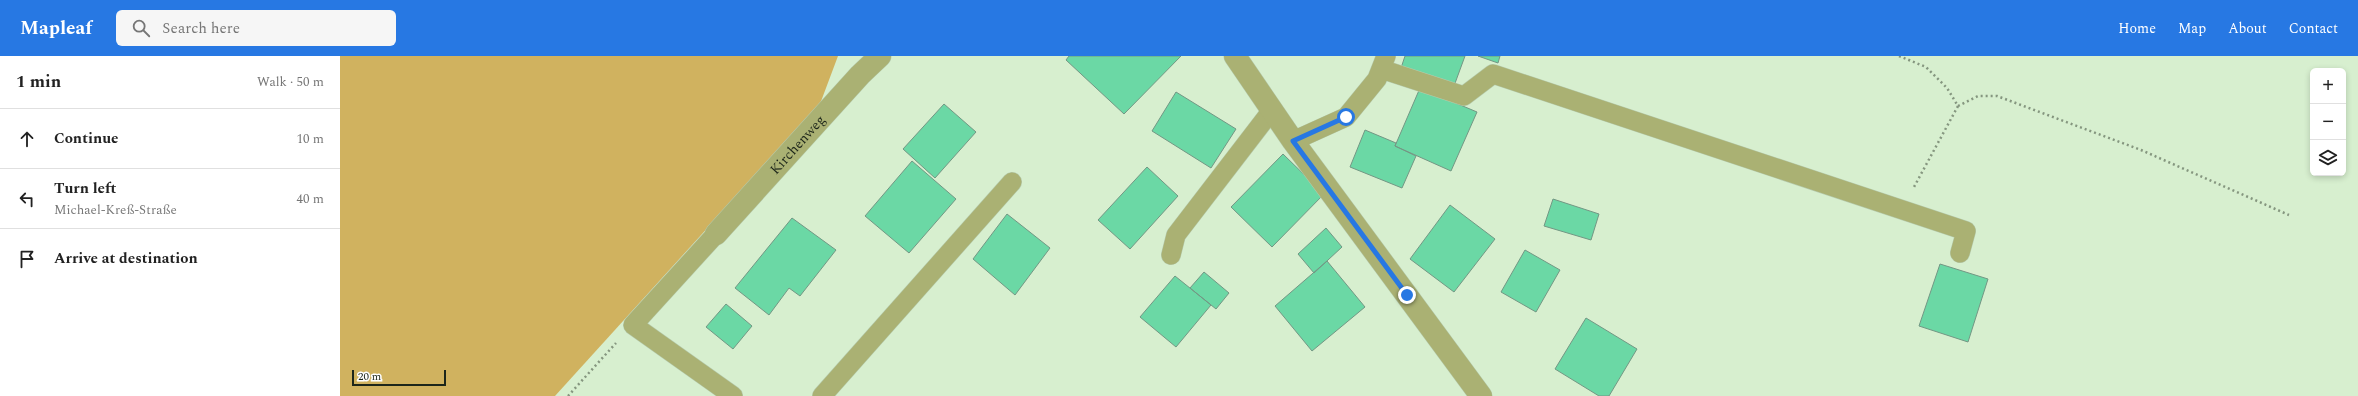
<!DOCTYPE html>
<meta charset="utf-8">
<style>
:root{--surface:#fff;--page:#f6f6f6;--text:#222;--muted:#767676;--line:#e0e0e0;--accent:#2778e3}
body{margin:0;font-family:Spectral,serif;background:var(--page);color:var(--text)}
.controls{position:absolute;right:12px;top:12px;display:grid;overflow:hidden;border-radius:6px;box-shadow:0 2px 6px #0003}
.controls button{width:36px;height:36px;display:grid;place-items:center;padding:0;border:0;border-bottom:1px solid var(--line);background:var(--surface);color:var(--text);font:20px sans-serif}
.scale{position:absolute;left:12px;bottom:10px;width:94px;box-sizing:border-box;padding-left:4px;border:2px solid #1d261a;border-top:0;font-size:11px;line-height:14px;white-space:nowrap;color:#1d261a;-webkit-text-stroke:3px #fff;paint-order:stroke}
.stop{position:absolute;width:12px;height:12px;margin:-9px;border:3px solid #2778e3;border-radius:50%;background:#fff}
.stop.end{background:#2778e3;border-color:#fff;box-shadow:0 1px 4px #0008}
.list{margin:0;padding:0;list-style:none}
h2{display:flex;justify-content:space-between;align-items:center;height:52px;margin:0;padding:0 16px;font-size:17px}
h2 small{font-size:13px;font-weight:400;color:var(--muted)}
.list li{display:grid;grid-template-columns:26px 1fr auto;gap:12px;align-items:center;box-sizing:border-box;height:60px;padding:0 16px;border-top:1px solid var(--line)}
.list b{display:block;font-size:15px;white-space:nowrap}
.list p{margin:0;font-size:13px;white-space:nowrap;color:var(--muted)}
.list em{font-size:13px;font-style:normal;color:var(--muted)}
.icon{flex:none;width:22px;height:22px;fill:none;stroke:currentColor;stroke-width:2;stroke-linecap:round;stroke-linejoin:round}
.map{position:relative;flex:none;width:2018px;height:340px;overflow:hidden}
header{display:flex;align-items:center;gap:24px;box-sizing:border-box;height:56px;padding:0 20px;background:var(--accent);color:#fff}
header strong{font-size:19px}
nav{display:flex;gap:22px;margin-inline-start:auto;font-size:14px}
.search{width:280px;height:36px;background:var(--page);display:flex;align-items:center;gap:10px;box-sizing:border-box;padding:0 14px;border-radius:6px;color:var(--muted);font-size:15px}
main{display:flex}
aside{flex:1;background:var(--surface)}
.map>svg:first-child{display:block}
.green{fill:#d0b25f}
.building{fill:#6bd8a5;stroke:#739784}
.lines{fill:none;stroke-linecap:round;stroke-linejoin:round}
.service-casing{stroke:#b6cbae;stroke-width:20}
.minor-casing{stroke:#b6cbae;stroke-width:23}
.path{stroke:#85967f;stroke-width:2.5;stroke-dasharray:2 3;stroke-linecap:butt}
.service{stroke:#aab173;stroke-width:19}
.minor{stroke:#aab173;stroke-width:22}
.route{stroke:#2778e3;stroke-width:5}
.labels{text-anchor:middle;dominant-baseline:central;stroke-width:3;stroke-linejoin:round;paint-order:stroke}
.street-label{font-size:14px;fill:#1d261a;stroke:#fff}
</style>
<header>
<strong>Mapleaf</strong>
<div class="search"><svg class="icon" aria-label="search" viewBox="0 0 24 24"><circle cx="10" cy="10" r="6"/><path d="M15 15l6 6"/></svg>Search here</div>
<nav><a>Home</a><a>Map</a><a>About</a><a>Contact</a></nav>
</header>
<main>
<aside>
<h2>1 min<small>Walk · 50 m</small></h2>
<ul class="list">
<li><svg class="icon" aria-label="ahead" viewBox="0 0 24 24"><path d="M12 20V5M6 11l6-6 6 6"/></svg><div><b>Continue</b></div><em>10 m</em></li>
<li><svg class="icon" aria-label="left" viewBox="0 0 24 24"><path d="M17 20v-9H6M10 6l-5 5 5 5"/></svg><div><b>Turn left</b><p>Michael-Kreß-Straße</p></div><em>40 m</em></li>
<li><svg class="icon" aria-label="arrive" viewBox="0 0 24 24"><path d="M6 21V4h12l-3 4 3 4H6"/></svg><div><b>Arrive at destination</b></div></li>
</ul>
</aside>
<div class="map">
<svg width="2018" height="340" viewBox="0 0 2018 340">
<rect width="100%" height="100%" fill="#d7efcf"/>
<path class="green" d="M0,0H498L480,48L215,340H0Z"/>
<path class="building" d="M729,0H841L784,58L726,4Z
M1065,0H1125L1114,30L1061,12Z
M1138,0H1160L1158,7Z
M1080,32L1137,56L1111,115L1055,90Z
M836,36L896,73L871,112L812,75Z
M604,48L636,76L595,122L563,93Z
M1025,74L1056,87L1055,90L1076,100L1062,132L1010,111Z
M943,98L984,138L932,191L891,151Z
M572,105L616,143L569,197L525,160Z
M807,111L838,140L790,193L758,164Z
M1213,143L1259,158L1251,184L1204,170Z
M1110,149L1155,183L1114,236L1070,203Z
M667,158L710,192L675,239L633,203Z
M452,162L496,194L460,240L449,232L429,259L395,232Z
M986,172L1002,191L974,217L958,198Z
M1185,194L1220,214L1196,256L1161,236Z
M987,205L1025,251L972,295L935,250Z
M1600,208L1648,223L1628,286L1579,270Z
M864,216L889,237L876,253L850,232Z
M835,220L871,249L836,291L800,261Z
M386,248L412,270L393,293L366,271Z
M1246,262L1297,293L1269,340H1259L1215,313Z"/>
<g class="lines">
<defs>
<path id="service" d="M1041,13L1124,40L1153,18L1626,175L1620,197
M953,85L1006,61L1037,23L1046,0
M376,178L293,269L393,340
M831,199L836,179L932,54
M482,340L672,126"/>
<g id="minor">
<path d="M895,0L953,85L1141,340"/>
<path id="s1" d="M376,178L520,19L540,0"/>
</g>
</defs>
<use href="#service" class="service-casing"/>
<use href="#minor" class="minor-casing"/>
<path class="path" d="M1559,0L1586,11L1607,32L1618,50L1574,131
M1618,50L1638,40H1657L1801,94L1949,159
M228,340L276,287"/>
<use href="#service" class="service"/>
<use href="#minor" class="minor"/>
</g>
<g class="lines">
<path class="route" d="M1006,61L953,85L1067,239"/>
</g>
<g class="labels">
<g class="street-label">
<text stroke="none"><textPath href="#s1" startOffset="121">Kirchenweg</textPath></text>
</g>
</g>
</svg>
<div class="controls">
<button>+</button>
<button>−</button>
<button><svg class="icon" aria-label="layers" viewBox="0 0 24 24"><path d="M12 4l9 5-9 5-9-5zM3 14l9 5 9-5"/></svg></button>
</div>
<div class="scale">20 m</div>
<div class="stop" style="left:1006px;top:61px"></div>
<div class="stop end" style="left:1067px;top:239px"></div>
</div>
</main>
